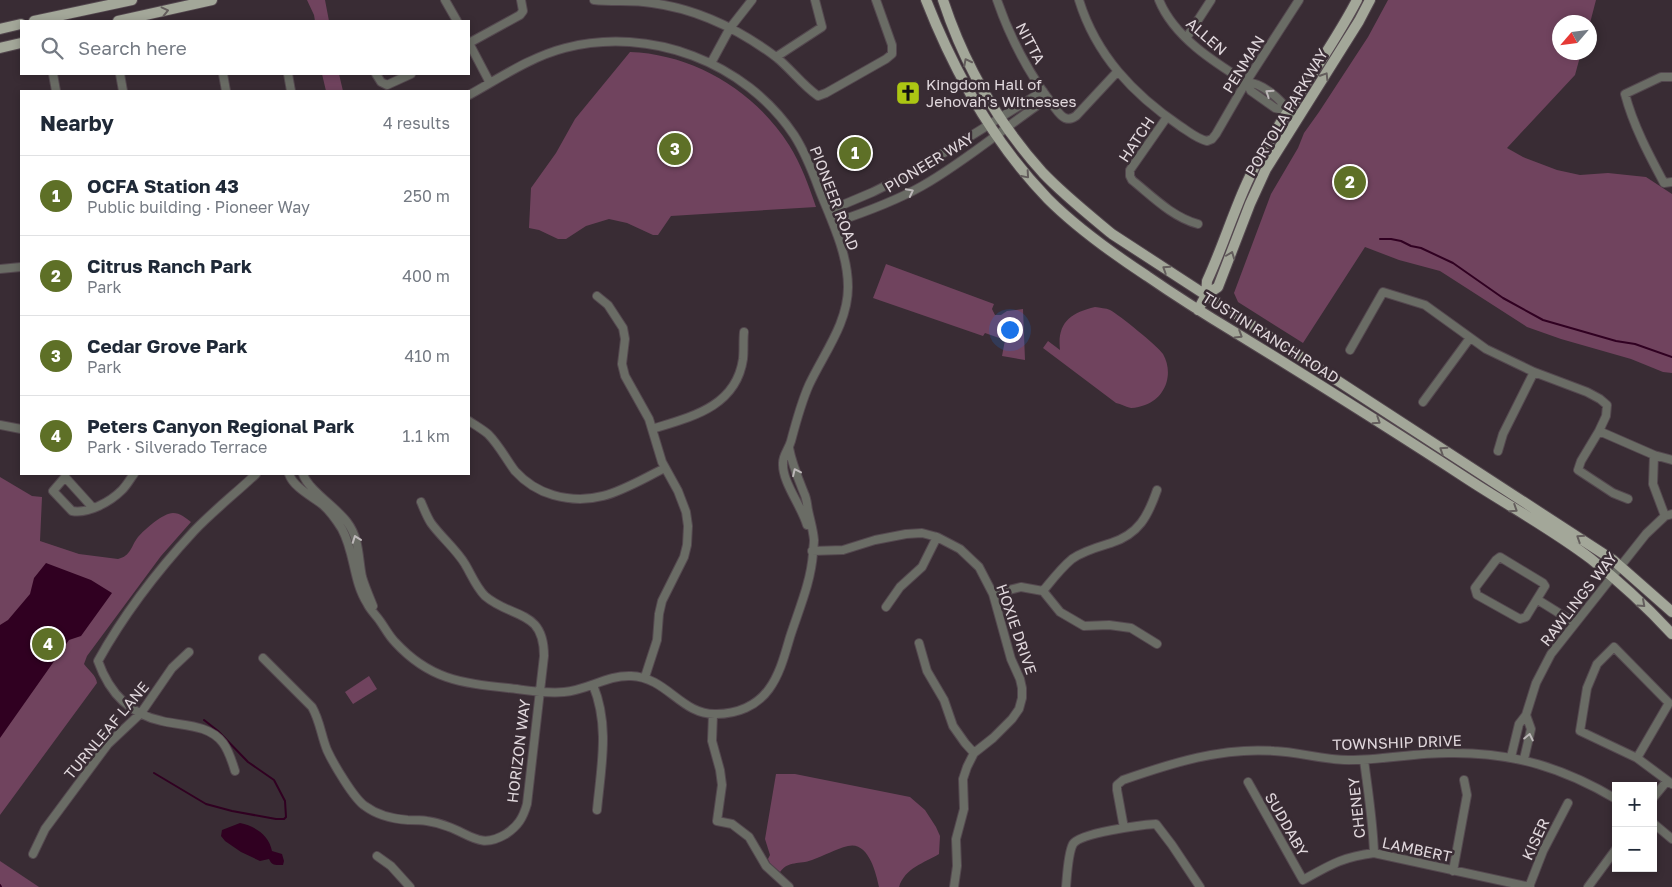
<!DOCTYPE html>
<meta charset="utf-8">
<style>
:root{--surface:#fff;--page:#f2f2f3;--text:#1f2937;--muted:#747a83;--line:#e0e1e3;--accent:#5e7027}
body{margin:0;font-family:"Golos Text",sans-serif;background:var(--page);color:var(--text)}
.controls{position:absolute;right:15px;bottom:15px;display:grid;overflow:hidden;border-radius:0px;box-shadow:0 2px 8px #0003}
.controls button{width:45px;height:45px;display:grid;place-items:center;padding:0;border:0;border-bottom:1px solid var(--line);background:var(--surface);color:var(--text);font:25px sans-serif}
.compass{position:absolute;left:1552px;top:15px;width:45px;height:45px;border-radius:50%;background:var(--surface);box-shadow:0 2px 8px #0003;rotate:242deg}
.you{position:absolute;left:1009px;top:329px;width:18px;height:18px;margin:-12px;border:4px solid #fff;border-radius:50%;background:#1a73e8;box-shadow:0 0 0 8px #1a73e833}
.badge{display:grid;place-items:center;width:32px;height:32px;border-radius:50%;background:var(--accent);color:#fff;font-size:16px;font-weight:700}
.pin{position:absolute;translate:-50% -50%;border:2px solid #fff;box-shadow:0 1px 5px #0006}
.list{margin:0;padding:0;list-style:none}
h2{display:flex;justify-content:space-between;align-items:center;height:65px;margin:0;padding:0 20px;font-size:21px}
h2 small{font-size:16px;font-weight:400;color:var(--muted)}
.list li{display:grid;grid-template-columns:32px 1fr auto;gap:15px;align-items:center;box-sizing:border-box;height:80px;padding:0 20px;border-top:1px solid var(--line)}
.list b{display:block;font-size:19px;white-space:nowrap}
.list p{margin:0;font-size:16px;white-space:nowrap;color:var(--muted)}
.list em{font-size:16px;font-style:normal;color:var(--muted)}
.icon{flex:none;width:28px;height:28px;fill:none;stroke:currentColor;stroke-width:2;stroke-linecap:round;stroke-linejoin:round}
.map{position:relative;flex:none;width:1672px;height:887px;overflow:hidden}
.search{position:absolute;background:var(--surface);box-shadow:0 2px 8px #0003;left:20px;top:20px;width:450px;height:55px;display:flex;align-items:center;gap:12px;box-sizing:border-box;padding:0 18px;border-radius:0px;color:var(--muted);font-size:19px}
.panel{position:absolute;background:var(--surface);box-shadow:0 2px 8px #0003;left:20px;top:90px;width:450px;height:385px;border-radius:0px}
.map>svg:first-child{display:block}
.green{fill:#70435e}
.water{fill:#300021}
.lines{fill:none;stroke-linecap:round;stroke-linejoin:round}
.stream{stroke:#300021;stroke-width:2}
.minor-casing{stroke:#54484f;stroke-width:10}
.major-casing{stroke:#54484f;stroke-width:12}
.minor{stroke:#6a6c65;stroke-width:8}
.major{stroke:#a3a799;stroke-width:10}
.oneway{stroke:#635d5c}
.oneway2{stroke:#bdb8b9}
.labels{text-anchor:middle;dominant-baseline:central;stroke-width:5;stroke-linejoin:round;paint-order:stroke}
.street-label{font-size:15px;fill:#e1d8dd;stroke:#392c34}
.poi-label{font-size:15px;fill:#e1d8dd;stroke:#392c34;text-anchor:start}
</style>
<div class="map">
<svg width="1672" height="887" viewBox="0 0 1672 887">
<rect width="100%" height="100%" fill="#392c34"/>
<path class="green" d="M307,0H325L329,21H315L314,15Z
M1388,0H1596L1590,23L1560,22V52L1581,53L1575,75L1507,148L1523,157L1557,170L1580,175L1608,173L1646,177L1672,194V373L1663,372L1631,359L1561,339L1527,327L1440,271L1399,260L1365,247L1303,343L1238,302L1234,293L1271,194L1298,148L1304,133L1319,112L1368,37Z
M630,52C693,54 755,91 789,145C801,164 809,186 816,207L671,216L658,235H653L627,223L609,219L586,226L566,239H558L539,230L529,228L531,188L556,153L575,119Z
M322,74H339L343,91H326Z
M886,264L994,304L992,309L995,315H1001L1007,311L1023,309L1025,360L1002,356L1005,340L985,333L983,336L873,298Z
M1095,307C1100,308 1106,308 1110,310C1118,314 1159,347 1163,354C1174,373 1166,398 1145,405C1141,406 1136,408 1131,408C1126,407 1121,404 1116,403L1043,348L1048,341L1060,350C1057,323 1070,313 1095,307Z
M0,477L32,496L42,497L40,541L79,554L118,559C131,556 131,546 138,537C145,529 163,513 173,513C180,513 186,518 191,522L161,556L87,656L84,664C89,671 96,675 97,683L0,815Z
M369,676L377,689L353,704L345,692Z
M776,774H795L910,797L925,810L936,827L940,836L939,854C924,863 905,868 899,887H879C876,872 868,841 848,846C835,849 824,856 812,860C799,865 789,860 780,872L770,863L768,859L770,855L765,839Z
M0,861L39,887H0Z"/>
<path class="water" d="M46,563L91,580L112,593L81,636L69,640L0,738V625L8,620L30,594L34,578Z
M240,823C255,826 269,835 272,851L282,854L284,861L283,865C275,865 272,866 269,859L260,861L241,852L225,841L221,836L222,830Z"/>
<g class="lines">
<path class="stream" d="M1380,239H1391L1401,241L1411,246L1421,248L1453,263L1503,298L1543,320L1616,341L1635,344L1672,357
M154,773L206,804L232,811L276,819H284L286,817L285,801L274,780L248,762L218,731L204,720
M0,885L1,887"/>
<defs>
<path id="minor" d="M445,0L457,21
M594,0C613,2 633,0 652,3C697,9 740,30 776,57C791,69 802,85 818,96L826,93L886,59L892,54V45L876,0
M997,0C1010,38 1028,72 1052,104C1056,109 1060,116 1065,118C1070,120 1073,118 1076,116L1117,72
M1079,0C1096,55 1133,94 1180,126C1188,131 1197,139 1207,141L1212,139L1216,134L1246,82L1299,0
M1159,0C1174,37 1214,62 1246,82L1251,91L1275,108L1288,111L1299,117
M1187,37L1211,0
M469,43L520,15L523,11L521,0
M469,43L490,83
M776,57L822,27L815,0
M711,63L730,28L752,0
M53,74L56,91
M120,74L123,91
M223,74L226,91
M288,74L291,91
M376,74L381,82L387,85L411,74
M1672,77H1661L1625,94C1633,125 1649,155 1664,183L1672,182
M1246,82C1262,83 1280,98 1288,111
M469,95C500,78 530,57 565,48C650,26 745,62 794,135C805,152 812,170 819,189C831,220 848,253 848,287C848,323 824,353 809,385C801,403 796,422 791,441C789,449 783,454 783,463C782,482 801,505 807,525
M1167,117L1130,170V176L1132,180C1152,196 1172,217 1198,224
M828,211L873,192L913,172L1043,91
M833,223C863,213 894,202 922,186C966,161 1005,127 1048,98
M0,269L21,267
M597,296L608,305L623,328L625,339L622,364L625,376L649,419L662,462L678,491L686,512L688,526L687,545L684,557L662,601L659,614L657,640L645,677
M1350,350L1383,292L1425,305L1486,349L1534,372L1587,392L1600,399L1607,405L1606,416L1599,431L1581,461L1578,470L1613,493L1628,499
M1423,402L1470,338
M469,421C475,425 482,429 488,434C499,445 506,459 515,471C525,482 539,491 553,495C598,508 626,487 665,468
M0,425L21,429
M652,429C691,417 736,407 743,359C744,350 743,341 744,332
M1599,431L1654,455L1672,460
M1498,451L1503,434L1534,372
M1654,455L1653,484L1665,516
M289,474C293,487 313,497 323,505C331,512 337,521 342,529C355,553 353,581 367,603C370,610 376,615 380,621C385,628 389,636 395,642C429,679 460,683 508,688C526,690 546,694 564,692C588,690 607,675 631,676C667,677 681,715 716,714C737,714 757,706 769,689C780,674 785,654 790,637C799,609 811,582 813,553C813,548 814,545 814,540C813,529 810,520 808,510C807,505 807,499 804,493C798,478 792,464 789,448
M303,474C308,490 336,507 347,522C360,539 358,558 362,577C365,587 369,596 373,606
M93,508L65,477L53,491L72,511C88,514 110,502 122,490C127,485 130,479 134,474
M812,551L843,550L875,540L906,534L922,533L937,537L960,549L979,567L993,594L1011,659L1020,679L1022,688V698L1019,709L1012,719L993,738L974,753L967,767L963,779L964,809L956,839L957,866L954,887
M1500,557L1543,583L1545,586L1526,617L1520,619L1477,595L1475,588L1496,560Z
M1043,591C1052,580 1061,568 1072,559C1083,551 1098,547 1111,543C1139,534 1148,516 1157,490
M993,594L1021,587L1043,591L1060,612L1084,626L1109,625L1131,628L1157,644
M1538,600L1575,623
M886,607L900,587L922,567L937,537
M919,643L927,671L944,700L953,726L965,743L974,753
M263,658L312,707C320,721 321,735 327,750C333,763 354,799 365,806C377,815 393,819 408,820C414,820 421,820 427,821C434,822 442,824 449,827C471,835 481,849 506,834C518,826 523,818 527,804L544,656C544,609 512,619 485,596C476,587 471,574 465,564C456,549 441,537 431,523C427,517 424,509 421,502
M593,685C610,726 601,767 597,810
M713,714L712,741L720,770L722,785L717,821L732,824L749,837L766,866L789,887
M1511,757L1519,724L1526,715L1536,683L1551,654L1646,534L1665,516L1672,514
M1637,758L1669,703L1614,647L1597,664L1587,688L1580,731L1637,758L1672,784
M1524,759L1531,729L1526,715
M1364,760C1368,791 1373,822 1374,853
M235,771C232,761 229,751 223,743C209,724 182,726 162,721C128,714 109,692 98,661C124,614 158,570 194,531C213,511 236,493 256,474
M1248,782L1303,880C1330,865 1342,857 1374,853L1530,887
M1653,798L1667,781
M1653,823L1672,839
M1124,828L1117,790V785L1123,780C1172,763 1222,747 1274,751C1299,752 1323,760 1349,760C1384,760 1419,752 1454,753C1515,753 1564,768 1616,799
M33,854L45,829L108,744L141,713L172,668L189,652
M377,856L391,866L410,887
M1453,871L1467,795L1464,780
M1066,887C1067,876 1068,853 1073,844C1080,833 1140,825 1156,824L1172,845L1200,887
M1529,887L1543,851L1568,803
M1588,887L1616,849"/>
<path id="major" d="M926,0C955,74 993,142 1048,199C1078,229 1112,253 1147,276C1176,296 1206,315 1236,333C1314,381 1392,430 1469,480C1509,506 1553,530 1591,559C1620,582 1647,607 1672,634
M943,0C964,64 998,123 1043,173C1064,195 1088,214 1112,234L1613,560L1672,612
M34,21L132,0
M118,21L212,0
M0,29L21,24
M0,48L21,43
M1206,295L1207,281C1226,240 1238,195 1261,155C1291,102 1329,54 1357,0
M1198,310L1206,295L1218,287L1250,204L1266,169L1359,21L1370,0"/>
</defs>
<use href="#minor" class="minor-casing"/>
<use href="#major" class="major-casing"/>
<use href="#minor" class="minor"/>
<use href="#major" class="major"/>
</g>
<defs><path id="oneway-chevron" d="M-2-3.5L2.5 0L-2 3.5" fill="none" stroke-width="1.6" stroke-linecap="round" stroke-linejoin="round" transform="scale(1.25)"/></defs>
<g class="oneway">
<use href="#oneway-chevron" transform="translate(165 11) rotate(-13)"/>
<use href="#oneway-chevron" transform="translate(967 62) rotate(-117)"/>
<use href="#oneway-chevron" transform="translate(1325 76) rotate(-58)"/>
<use href="#oneway-chevron" transform="translate(1026 175) rotate(49)"/>
<use href="#oneway-chevron" transform="translate(1231 255) rotate(-69)"/>
<use href="#oneway-chevron" transform="translate(1166 269) rotate(-147)"/>
<use href="#oneway-chevron" transform="translate(1239 335) rotate(32)"/>
<use href="#oneway-chevron" transform="translate(1377 421) rotate(33)"/>
<use href="#oneway-chevron" transform="translate(1443 450) rotate(-147)"/>
<use href="#oneway-chevron" transform="translate(1514 509) rotate(33)"/>
<use href="#oneway-chevron" transform="translate(1580 538) rotate(-147)"/>
<use href="#oneway-chevron" transform="translate(1642 604) rotate(42)"/>
</g>
<g class="oneway2">
<use href="#oneway-chevron" transform="translate(1269 93) rotate(-146)"/>
<use href="#oneway-chevron" transform="translate(910 192) rotate(-27)"/>
<use href="#oneway-chevron" transform="translate(796 472) rotate(-115)"/>
<use href="#oneway-chevron" transform="translate(356 539) rotate(-110)"/>
<use href="#oneway-chevron" transform="translate(1529 737) rotate(-78)"/>
</g>
<defs>
<symbol id="church-square" viewBox="-11 -11 22 22"><rect x="-9" y="-9" width="18" height="18" rx="4" fill="#acc613" stroke="#392c34"/><path d="M-1.2-6h2.4v3.5h3.3v2.4h-3.3V6h-2.4V-.1h-3.3v-2.4h3.3Z" fill="#111"/></symbol>
</defs>
<g fill-rule="evenodd">
<use href="#church-square" x="894" y="79" width="28" height="28"/>
</g>
<g class="labels">
<g class="street-label">
<text transform="translate(1207 36) rotate(41)">ALLEN</text>
<text transform="translate(1031 43) rotate(62)">NITTA</text>
<text transform="translate(1243 64) rotate(-58)">PENMAN</text>
<text transform="translate(1286 112) rotate(-59)">PORTOLA PARKWAY</text>
<text transform="translate(1136 139) rotate(-56)">HATCH</text>
<text transform="translate(929 162) rotate(-31)">PIONEER WAY</text>
<text transform="translate(835 198) rotate(69)">PIONEER ROAD</text>
<text transform="translate(1271 337) rotate(32)">TUSTIN RANCH ROAD</text>
<text transform="translate(1578 599) rotate(-52)">RAWLINGS WAY</text>
<text transform="translate(1017 629) rotate(71)">HOXIE DRIVE</text>
<text transform="translate(106 730) rotate(-50)">TURNLEAF LANE</text>
<text transform="translate(1397 742) rotate(-2)">TOWNSHIP DRIVE</text>
<text transform="translate(518 751) rotate(-83)">HORIZON WAY</text>
<text transform="translate(1356 808) rotate(-96)">CHENEY</text>
<text transform="translate(1287 824) rotate(60)">SUDDABY</text>
<text transform="translate(1535 839) rotate(-65)">KISER</text>
<text transform="translate(1417 849) rotate(12)">LAMBERT</text>
</g>
<g class="poi-label">
<text x="926" y="84">Kingdom Hall of<tspan x="926" dy="17">Jehovah's Witnesses</tspan></text>
</g>
</g>
</svg>
<div class="controls">
<button>+</button>
<button>−</button>
</div>
<svg class="compass" viewBox="-18 -18 36 36"><path d="M0-13l5 13h-10z" fill="#e53935"/><path d="M0 13l5-13h-10z" fill="#747a83"/></svg>
<div class="you"></div>
<div class="pin badge" style="left:855px;top:153px">1</div>
<div class="pin badge" style="left:1350px;top:182px">2</div>
<div class="pin badge" style="left:675px;top:149px">3</div>
<div class="pin badge" style="left:48px;top:644px">4</div>
<div class="search"><svg class="icon" aria-label="search" viewBox="0 0 24 24"><circle cx="10" cy="10" r="6"/><path d="M15 15l6 6"/></svg>Search here</div>
<section class="panel">
<h2>Nearby<small>4 results</small></h2>
<ul class="list">
<li><span class="badge">1</span><div><b>OCFA Station 43</b><p>Public building · Pioneer Way</p></div><em>250 m</em></li>
<li><span class="badge">2</span><div><b>Citrus Ranch Park</b><p>Park</p></div><em>400 m</em></li>
<li><span class="badge">3</span><div><b>Cedar Grove Park</b><p>Park</p></div><em>410 m</em></li>
<li><span class="badge">4</span><div><b>Peters Canyon Regional Park</b><p>Park · Silverado Terrace</p></div><em>1.1 km</em></li>
</ul>
</section>
</div>
